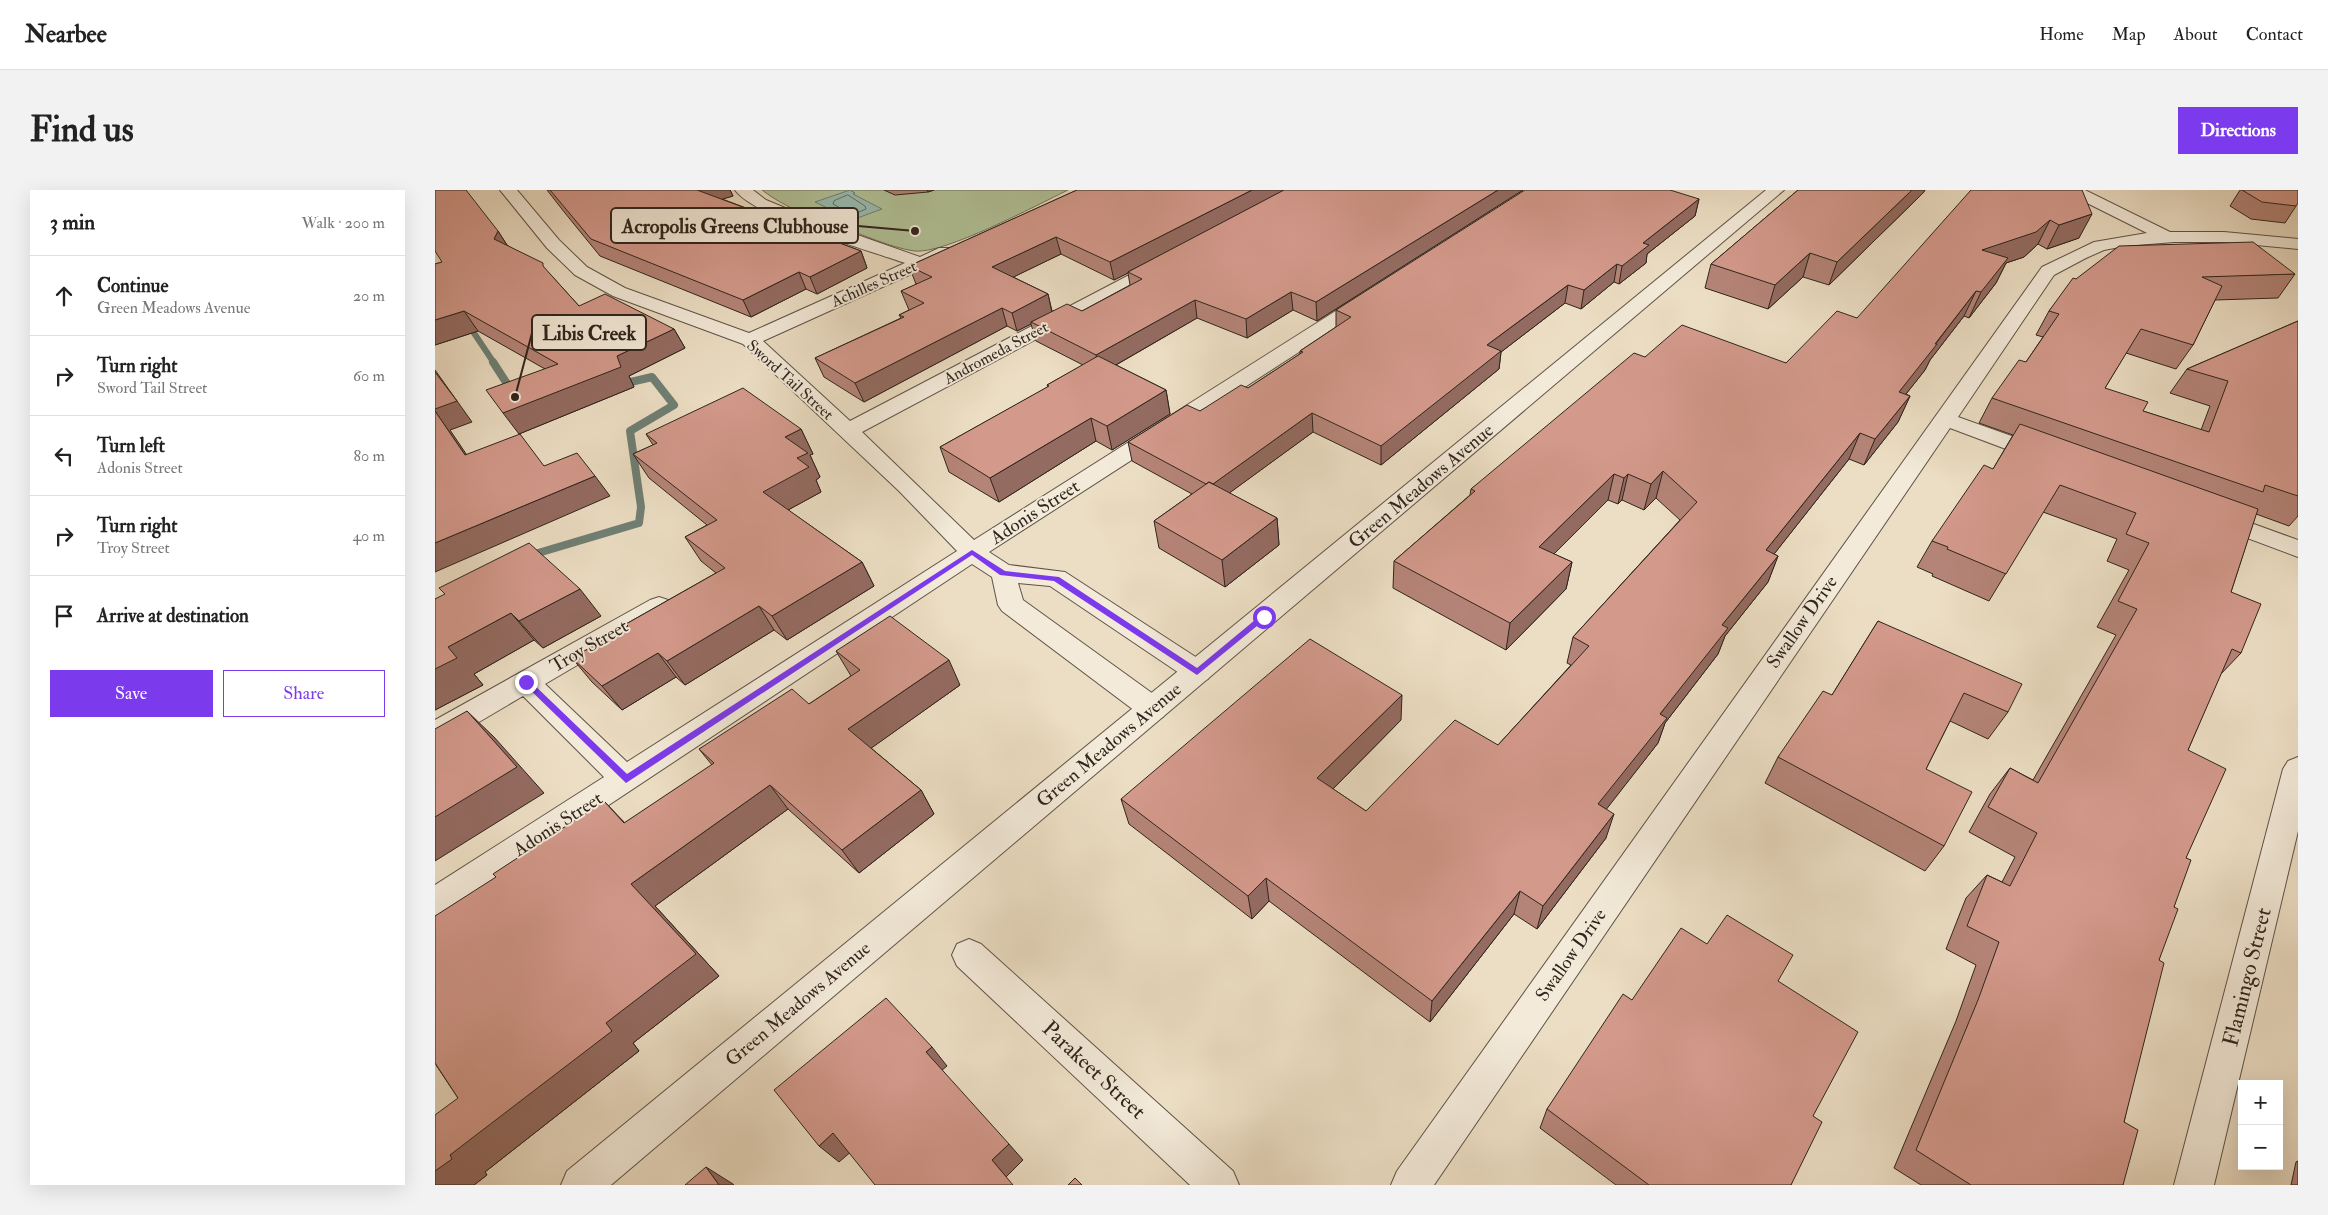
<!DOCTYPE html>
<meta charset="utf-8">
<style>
:root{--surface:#fff;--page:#f2f2f2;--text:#222;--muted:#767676;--line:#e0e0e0;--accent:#7c3aed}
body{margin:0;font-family:"IM FELL Double Pica",serif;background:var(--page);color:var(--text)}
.controls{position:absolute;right:15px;bottom:15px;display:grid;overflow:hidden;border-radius:0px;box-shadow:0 5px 20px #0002}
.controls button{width:45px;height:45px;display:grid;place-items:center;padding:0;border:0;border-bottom:1px solid var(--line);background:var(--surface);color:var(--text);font:25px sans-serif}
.stop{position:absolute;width:15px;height:15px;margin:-11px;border:4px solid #7c3aed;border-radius:50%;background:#fff}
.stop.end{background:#7c3aed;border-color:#fff;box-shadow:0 1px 5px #0008}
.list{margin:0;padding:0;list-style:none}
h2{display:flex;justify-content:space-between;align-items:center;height:65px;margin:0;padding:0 20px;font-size:21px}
h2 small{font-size:16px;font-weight:400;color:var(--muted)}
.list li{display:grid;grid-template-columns:32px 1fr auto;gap:15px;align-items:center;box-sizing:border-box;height:80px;padding:0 20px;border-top:1px solid var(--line)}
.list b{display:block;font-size:19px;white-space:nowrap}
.list p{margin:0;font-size:16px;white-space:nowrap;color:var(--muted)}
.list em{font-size:16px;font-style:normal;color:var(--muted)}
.actions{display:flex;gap:10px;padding:15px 20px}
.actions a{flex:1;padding:11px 0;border:1px solid var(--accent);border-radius:0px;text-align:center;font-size:18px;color:var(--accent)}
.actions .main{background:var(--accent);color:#fff}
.icon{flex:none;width:28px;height:28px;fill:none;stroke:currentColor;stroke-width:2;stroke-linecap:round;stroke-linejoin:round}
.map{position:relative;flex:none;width:1863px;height:995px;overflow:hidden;border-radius:0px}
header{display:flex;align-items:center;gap:30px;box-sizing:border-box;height:70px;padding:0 25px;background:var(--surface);border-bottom:1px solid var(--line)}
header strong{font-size:24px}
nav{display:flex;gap:28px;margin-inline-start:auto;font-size:18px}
.intro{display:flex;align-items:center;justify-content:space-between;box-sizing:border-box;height:120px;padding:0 30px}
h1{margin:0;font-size:35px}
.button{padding:12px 22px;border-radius:0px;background:var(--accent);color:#fff;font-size:18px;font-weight:700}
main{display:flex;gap:30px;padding:0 30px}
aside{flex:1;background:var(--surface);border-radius:0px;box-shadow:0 5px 20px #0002}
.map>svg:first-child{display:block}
.green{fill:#b2c298;stroke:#70745a}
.water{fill:#99bcb0;stroke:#6f8075}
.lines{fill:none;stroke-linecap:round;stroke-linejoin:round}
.shore{stroke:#647066;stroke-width:1}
.stream-far1{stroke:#6f8075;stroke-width:6}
.stream{stroke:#6f8075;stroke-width:8}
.minor-casing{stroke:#5e5347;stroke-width:2}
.tertiary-casing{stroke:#5e5347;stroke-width:2}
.minor{fill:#f3ead9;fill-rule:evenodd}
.tertiary{fill:#f3ead9;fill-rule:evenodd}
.wall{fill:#b58478;stroke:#2f251d;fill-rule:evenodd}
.shaded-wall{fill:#946b61;stroke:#2f251d}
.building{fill:#d3998b;stroke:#2f251d}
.route{fill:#7c3aed}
.labels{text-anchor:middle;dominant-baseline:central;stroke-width:4;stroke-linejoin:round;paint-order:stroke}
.far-street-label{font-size:16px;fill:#2f251d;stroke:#f3ead9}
.street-label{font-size:19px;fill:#2f251d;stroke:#f3ead9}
.near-street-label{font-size:22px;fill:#2f251d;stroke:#f3ead9}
.leader{fill:none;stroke:#2f251d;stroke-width:2}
.callout-dot{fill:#2f251d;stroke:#f3ead9;stroke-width:2}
.callout{fill:#f3ead9;stroke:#2f251d;stroke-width:2}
.callout-label{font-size:20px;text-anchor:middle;font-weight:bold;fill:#2f251d}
</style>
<header>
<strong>Nearbee</strong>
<nav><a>Home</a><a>Map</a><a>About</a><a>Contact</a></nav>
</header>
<div class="intro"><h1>Find us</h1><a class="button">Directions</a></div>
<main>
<aside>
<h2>3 min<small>Walk · 200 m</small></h2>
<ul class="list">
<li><svg class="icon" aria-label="ahead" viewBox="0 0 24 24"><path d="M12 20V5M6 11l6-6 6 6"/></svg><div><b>Continue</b><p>Green Meadows Avenue</p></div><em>20 m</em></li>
<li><svg class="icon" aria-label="right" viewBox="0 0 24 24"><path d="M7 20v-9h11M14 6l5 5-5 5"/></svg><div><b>Turn right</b><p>Sword Tail Street</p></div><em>60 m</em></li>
<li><svg class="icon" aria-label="left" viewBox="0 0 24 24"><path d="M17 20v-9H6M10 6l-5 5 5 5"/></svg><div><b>Turn left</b><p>Adonis Street</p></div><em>80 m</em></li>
<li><svg class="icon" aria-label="right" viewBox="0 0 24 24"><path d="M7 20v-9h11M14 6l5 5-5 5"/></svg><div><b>Turn right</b><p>Troy Street</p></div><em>40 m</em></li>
<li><svg class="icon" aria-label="arrive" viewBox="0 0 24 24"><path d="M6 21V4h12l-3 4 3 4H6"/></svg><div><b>Arrive at destination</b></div></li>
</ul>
<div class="actions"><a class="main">Save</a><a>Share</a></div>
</aside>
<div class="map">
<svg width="1863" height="995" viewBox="0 0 1863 995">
<rect width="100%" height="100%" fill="#ecdec4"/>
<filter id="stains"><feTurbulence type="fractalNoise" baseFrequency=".004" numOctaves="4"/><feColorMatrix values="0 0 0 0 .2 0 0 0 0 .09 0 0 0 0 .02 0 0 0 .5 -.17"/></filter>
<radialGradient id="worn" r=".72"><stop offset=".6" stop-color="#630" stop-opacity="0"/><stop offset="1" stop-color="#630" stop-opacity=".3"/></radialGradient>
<path class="green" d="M327,0H633C602,15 508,65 479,61C454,57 429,45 406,37C379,28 350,18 327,0Z"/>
<path class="water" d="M415,0L420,3L418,4L447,19L417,30L380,12Z"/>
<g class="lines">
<path class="shore" d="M413,5L430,16L431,19L417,25L398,14L399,11Z"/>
<path class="stream-far1" d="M31,131L59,173"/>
<path class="stream" d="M58,172L78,203
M93,366L204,333L206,317L195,241L239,215L217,187L183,195"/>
<defs>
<path id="minor" d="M65,0H82L124,50L152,77L190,98L314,143L470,73C435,61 319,27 300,0H318L331,10L377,29L485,67L504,58H516L519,62L516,66L328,151L415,231L721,71H733L736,75L733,79L427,242L539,350L926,105H940L942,109L940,113L554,362L574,375L630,382L773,475L777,482L773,489L763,492L753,489L615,396L583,393L588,410L728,511L732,519L728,527L718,530L708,527L567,421L563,415L557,387L537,374L11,723L0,727V695L169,587L88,506L10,552L0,555V530L215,410L224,407L233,410L237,416L233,422L110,494L192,572L522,361L464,301L308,154L178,106L140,85L112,58Z
M1630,0H1650L1735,42H1789L1863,49V59L1789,52H1739L1690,56L1669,60L1651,68L1619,85L1523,227L1616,260L1619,265L1616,270L1608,272L1600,270L1515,238L999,995H956L962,981L1607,77L1659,52L1712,43L1632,3Z
M1780,320L1863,350V367L1772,333L1768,328L1772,323Z
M1863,567V641L1779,995H1739L1848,579L1853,571Z
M534,749L546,754L798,981L804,995H755L522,776L517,765L522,754Z"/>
<path id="tertiary" d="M1331,0H1349L176,995H126L132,981Z"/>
</defs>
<use href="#minor" class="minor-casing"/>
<use href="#tertiary" class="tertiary-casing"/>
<use href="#minor" class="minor"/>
<use href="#tertiary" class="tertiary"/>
</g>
<path class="wall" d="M112,0H295L298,6L287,9L426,61L432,78L382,104L371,99L316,127L165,66L130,23Z
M449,0H499L493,2L460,5Z
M642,0H1088L882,131L858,120L812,148L762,128L681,175L731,200L735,224L677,260L661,251L564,312L514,282L505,257L613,197L612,195L648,175L601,151L596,134L582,141L572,136L429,212L389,187L380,168L466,128L464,125L474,120L466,101L482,94H481L474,76ZM626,64L679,90L693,83L695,95L647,121H617L613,104L578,87Z
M1363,0H1490L1488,3L1394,95L1368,87L1333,119L1270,98L1276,74Z
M1647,0L1644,48L1612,59L1603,54L1589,67L1571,73L1561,93L1534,128L1529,126L1495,170L1490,180L1471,204L1475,206L1463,232L1429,275L1414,269L1339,364L1343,366L1333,392L1290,446L1283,464L1230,533L1223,553L1171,619V648L1102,739L1079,724L995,832L834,711L817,729L694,634L686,609L966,530L898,599L931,621L1063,555L1136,475L1132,473L1138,447L1245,330L1221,308L1209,320L1187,310L1183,314L1173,310L1119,364L1137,372L1131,399L1071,460L958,398L959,371L1035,305L1036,299L1210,167L1351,173L1422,128Z
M1805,0H1863L1861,16L1850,33L1816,29L1795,16Z
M1264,9L1260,26L1212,64L1211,73L1184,94L1179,92L1146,119L1130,113L1066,162L1064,179L946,275L878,242L794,303L842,328L844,355L790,397L724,358L719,331L757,304L697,271L693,252L765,221L813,198L865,164V161L901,137V120Z
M63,41L72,55L114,83L144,116L239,139L250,158L194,186L199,197L84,244L110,179L43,141L0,155V74L7,72Z
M1860,84L1843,108L1780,110L1758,155L1741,179L1691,163L1670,198L1708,221L1766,240L1775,216L1735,203L1752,179L1863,131V326L1854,336L1821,324L1796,402L1806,463L1785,485L1753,560L1751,668L1739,717L1724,770L1689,932L1688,995H1486L1459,978L1521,831L1541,775L1511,759L1531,708L1552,685L1567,692L1580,667L1534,642L1555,604L1575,578L1598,590L1681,445L1662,437L1694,380L1672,371L1682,349L1608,322L1554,411L1497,386L1498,384L1482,377L1497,351L1558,279L1578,245L1544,233L1557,208L1591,172L1608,147L1601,145L1614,121L1641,89Z
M366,239L378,264L375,265L385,287L381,290L386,302L353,320L427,372L439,396L352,450L339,440L250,495L241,487L187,520L157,492L137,468L193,436L191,434L281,383L266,371L250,347L272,335L214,288L198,264L218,255L211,244Z
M0,409L166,426L108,458L99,450L39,484L48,495L0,520Z
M1443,431L1573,522L1553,549L1515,531L1491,579L1509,656L1490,681L1330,593L1343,567L1397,505Z
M401,461L525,495L436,558L486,600L499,624L424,683L353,619L220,716L284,786L198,853L204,861L50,982L52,985L39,995L23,908L1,875L61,687L169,611L190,633L277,575L264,559L374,514L416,486Z
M1272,754L1343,791L1378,926L1356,995H1181L1105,938L1112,919L1197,810Z
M1863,971V995H1856L1861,972Z"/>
<path class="shaded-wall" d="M261,0H295L298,6L268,15Z
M492,0H499L493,2Z
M817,0H851L693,82V83L679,90L675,72Z
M1063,0H1088L882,131L881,112Z
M1477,0H1490L1488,3L1394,95L1402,72Z
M1264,9L1260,26L1212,64L1211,73L1184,94L1187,76L1208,53Z
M1657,24L1644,48L1612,59L1624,35Z
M1615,30L1603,54L1589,67L1571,73L1561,93L1534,128L1546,102L1547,60Z
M63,41L75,60L59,49Z
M621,47L626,64L562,95L557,77Z
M426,61L432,78L382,104L375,87Z
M1375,63L1368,87L1333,119L1340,95Z
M1182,74L1179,92L1146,119L1149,100Z
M364,82L371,99L316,127L308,110Z
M1133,95L1130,113L1066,162L1064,179L946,275V256L1052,155Z
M1541,101L1529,126L1495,170L1490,180L1452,228L1464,202Z
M856,102L858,120L812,148L811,129Z
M613,104L617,123L596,132V134L582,141L577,123Z
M760,110L762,128L665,184L661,165Z
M567,118L572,136L429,212L420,193Z
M29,121L43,141L0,155V130Z
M239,139L250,158L194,186L199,197L84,244L68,223L182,166Z
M0,180L37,232L15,240L46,286L30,265L0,221Z
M731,200L735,224L677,260L672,236Z
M1475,206L1463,232L1429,275L1440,249Z
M877,223L878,242L778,315L775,296Z
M656,228L661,251L564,312L555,288Z
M366,239L378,264L375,265L385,287L381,290L386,302L342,326L328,302L350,247Z
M1425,243L1414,269L1321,387L1331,360Z
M1228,281L1221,308L1209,320L1216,294Z
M1179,284L1173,310L1100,383L1104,357Z
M1193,284L1187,310L1183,314L1189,288Z
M160,286L175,306L0,382V353Z
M842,328L844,355L790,397L787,370Z
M1343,366L1333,392L1290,446L1283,464L1230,533L1223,553L1156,639L1163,614L1287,435Z
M427,372L439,396L352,450L337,426Z
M1137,372L1131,399L1071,460L1075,433Z
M145,399L166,426L108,458L84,431Z
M324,416L339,440L250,495L232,471Z
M76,423L99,450L39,484L48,495L0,520V479L13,457Z
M223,463L241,487L187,520L167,496Z
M514,470L525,495L428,564L413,539Z
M967,505L966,530L884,613L882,588Z
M32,521L59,547L109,603L0,671V627Z
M335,595L353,619L220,716L284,786L198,853L204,861L50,982L52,985L39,995H0V981L15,965L171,833L196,694Z
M486,600L499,624L424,683L407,660Z
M1179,624L1171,648L1102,739L1108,716Z
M831,688L834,711L817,729L813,706Z
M1085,701L1079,724L995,832L997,811Z
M497,857L512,876L506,881L491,862Z
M398,943L418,960L404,972L384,956Z
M574,954L588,970L571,987L557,970Z
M271,977L298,994L299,995H284Z"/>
<path class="building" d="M0,0H31L63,41L59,49L108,73V76L144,116L170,104L239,139L182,166L186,177L68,223L51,200L123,174L29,121L0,130V74L7,72L0,61Z
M115,0H262L426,61L375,87L364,82L308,110L156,49Z
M642,0H817L675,72L621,47L557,77L613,104L577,123L567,118L420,193L380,168L469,127L464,125L489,113L466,101L497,87L474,76Z
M849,0H1063L881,112L856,102L811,129L760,110L661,165L596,132L632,114L647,121L707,89L693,82Z
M1090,0H1235L1264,9L1208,53L1214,55L1187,76L1182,74L1149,100L1133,95L1052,155L1066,161L946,256L877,223L778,294L774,292L771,294L693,252L752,215L765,221L806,195L813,198L868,162L865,161L916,127L901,120Z
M1363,0H1477L1402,72L1375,63L1340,95L1276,74Z
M1536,0H1647L1657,24L1624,35L1615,30L1601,42L1547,60L1573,68L1546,102L1541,101L1500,154H1502L1464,202L1475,206L1440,249L1425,243L1331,360L1343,366L1287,435L1293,438L1225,524L1232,528L1163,614L1179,624L1108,716L1085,701L997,811L831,688L813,706L686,609L875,449L967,505L882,588L931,621L1020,530L1063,555L1154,456L1138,447L1262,312L1228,281L1216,294L1193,284L1189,288L1179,284L1104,357L1137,372L1075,433L959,371L1040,301L1036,299L1199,163L1210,167L1247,135L1351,173L1402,121L1422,128Z
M1807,0H1863V13L1861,16L1827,12Z
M1818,52L1860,84L1767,87L1787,96L1758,155L1706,139L1670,198L1713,212L1708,221L1774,242L1793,191L1752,179L1863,131V306L1830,295L1828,302L1557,208L1584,170L1591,172L1624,124L1614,121L1638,88L1641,89L1684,56Z
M663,166L731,200L672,236L656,228L555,288L505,257L614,196L612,195Z
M0,182L22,211L0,219Z
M308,198L366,239L350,247L373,263L362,268L374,277L328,302L427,372L337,426L324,416L232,471L223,463L167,496L137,468L193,436L191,434L290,378L250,347L282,330L198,264L222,253L211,244Z
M0,221L30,265L85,244L109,276L142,263L160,286L0,353Z
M1585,234L1823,319L1796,402L1826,414L1806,463L1797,459L1753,560L1791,579L1751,668L1756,670L1739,717L1743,719L1724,770L1729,773L1689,932L1703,940L1688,995H1536L1481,960L1543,810L1564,752L1532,736L1552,685L1575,696L1602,643L1553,617L1575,578L1603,593L1702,419L1683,411L1714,353L1691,344L1701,323L1625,295L1571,384L1512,359L1513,357L1497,351L1549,275L1558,279Z
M774,292L842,328L787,370L719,331Z
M94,353L145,399L84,431L76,423L13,457L22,468L0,479V409L10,404L4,398Z
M455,426L514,470L413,539L486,600L407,660L335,595L196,694L261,764L171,833L177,841L15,965L17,969L0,981V925L23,908L0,873V726L61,687L58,684L169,611L189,633L279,573L264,559L357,499L374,514L425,480L401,461Z
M1443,431L1587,494L1573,522L1529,503L1491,579L1537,602L1509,656L1343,567L1388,501L1397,505Z
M32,521L82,577L0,627V539Z
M1292,725L1358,765L1343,791L1423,842L1378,926L1387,932L1356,995H1214L1112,919L1188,804L1197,810L1246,738L1272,754Z
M451,808L497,857L491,862L574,954L557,970L578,995H440L398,943L384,956L339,900Z
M271,977L284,995H250Z
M640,988L647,995H633Z"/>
<path class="route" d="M537,360L570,381L624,387L762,478L826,425L833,427L762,485L619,391L565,385L537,365L191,593L87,492L88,490H94L192,584Z"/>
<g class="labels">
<g class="far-street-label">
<text transform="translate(439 94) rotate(-24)">Achilles Street</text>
<text transform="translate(561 163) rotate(-28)">Andromeda Street</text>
<text transform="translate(355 190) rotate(42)">Sword Tail Street</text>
</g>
<g class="street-label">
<text transform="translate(986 296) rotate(-40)">Green Meadows Avenue</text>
<text transform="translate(600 322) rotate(-33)">Adonis Street</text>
<text transform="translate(1367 432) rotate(-55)">Swallow Drive</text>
<text transform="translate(154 456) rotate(-30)">Troy Street</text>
<text transform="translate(674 555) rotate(-40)">Green Meadows Avenue</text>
<text transform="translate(123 634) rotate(-33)">Adonis Street</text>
<text transform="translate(1136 765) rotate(-55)">Swallow Drive</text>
<text transform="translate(363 814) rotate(-40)">Green Meadows Avenue</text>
</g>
<g class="near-street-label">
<text transform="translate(1812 787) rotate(-76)">Flamingo Street</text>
<text transform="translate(659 880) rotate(43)">Parakeet Street</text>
</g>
</g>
<path class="leader" d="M480 41L423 36M80 207L97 143"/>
<g class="callout-dot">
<circle cx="480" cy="41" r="5"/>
<circle cx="80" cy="207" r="5"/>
</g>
<g class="callout">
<rect x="176" y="18" width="247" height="35" rx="5"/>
<rect x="97" y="125" width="114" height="35" rx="5"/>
</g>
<g class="callout-label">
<text x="300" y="43">Acropolis Greens Clubhouse</text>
<text x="154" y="150">Libis Creek</text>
</g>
<rect width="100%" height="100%" filter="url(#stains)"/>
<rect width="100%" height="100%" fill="url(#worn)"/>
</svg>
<div class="controls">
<button>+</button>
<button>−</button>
</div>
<div class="stop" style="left:829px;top:427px"></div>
<div class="stop end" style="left:91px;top:492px"></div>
</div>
</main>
